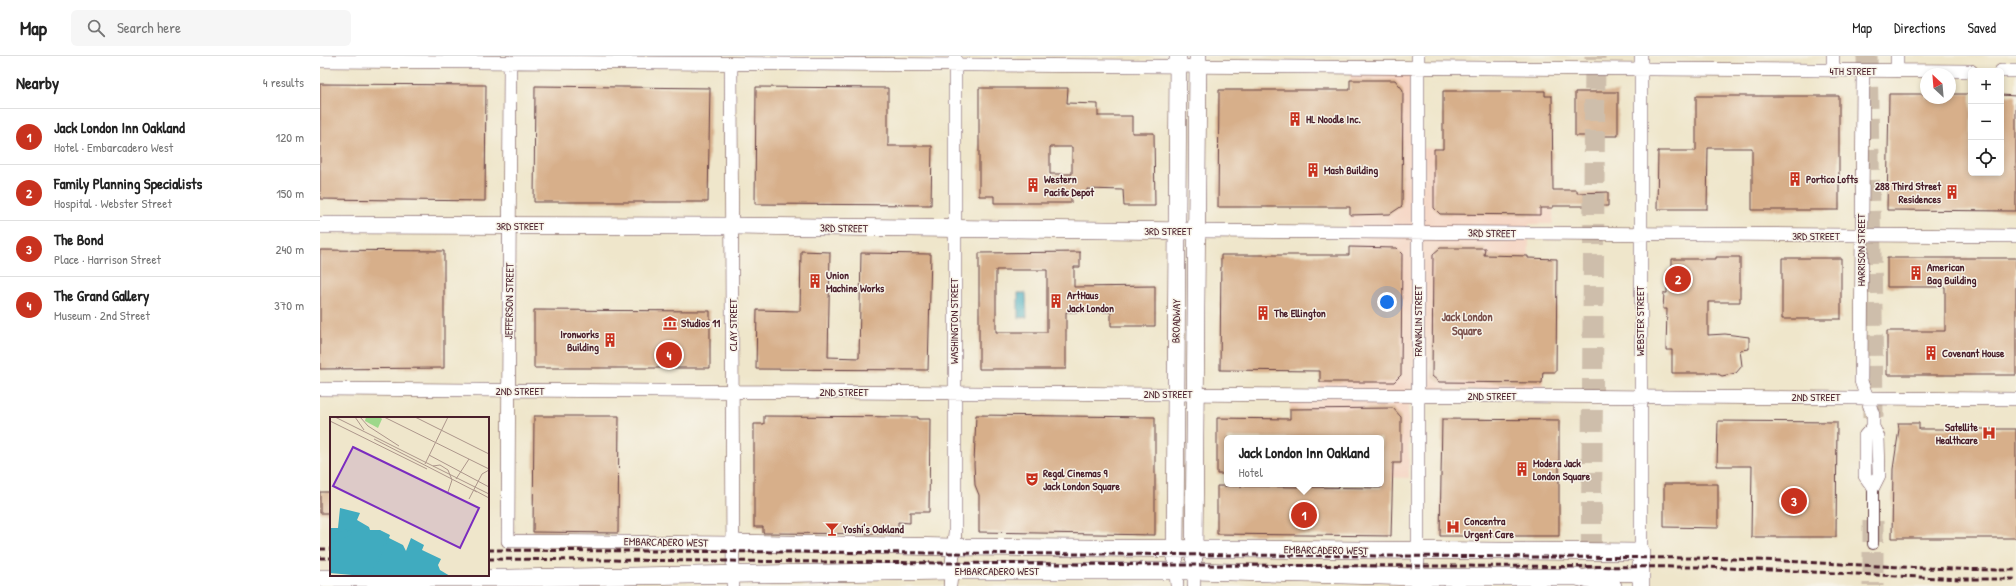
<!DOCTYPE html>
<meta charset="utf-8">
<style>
:root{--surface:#fff;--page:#f6f6f6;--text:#222;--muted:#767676;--line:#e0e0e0;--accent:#c8321e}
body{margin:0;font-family:"Patrick Hand",sans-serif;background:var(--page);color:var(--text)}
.controls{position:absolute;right:12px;top:12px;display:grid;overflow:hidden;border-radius:6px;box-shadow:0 2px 6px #0003}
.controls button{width:36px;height:36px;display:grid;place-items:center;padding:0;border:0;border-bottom:1px solid var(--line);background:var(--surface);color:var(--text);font:20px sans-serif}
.compass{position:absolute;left:1600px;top:12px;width:36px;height:36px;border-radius:50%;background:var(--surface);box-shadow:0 2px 6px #0003;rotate:334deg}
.you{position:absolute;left:1067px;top:246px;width:14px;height:14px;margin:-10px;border:3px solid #fff;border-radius:50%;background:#1a73e8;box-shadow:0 0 0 6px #1a73e833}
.badge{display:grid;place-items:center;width:26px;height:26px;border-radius:50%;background:var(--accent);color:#fff;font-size:13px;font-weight:700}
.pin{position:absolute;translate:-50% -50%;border:2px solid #fff;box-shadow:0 1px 4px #0006}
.popup{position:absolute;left:904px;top:379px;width:160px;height:52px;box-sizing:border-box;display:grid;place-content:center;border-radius:6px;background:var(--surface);filter:drop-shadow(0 1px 3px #0005);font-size:13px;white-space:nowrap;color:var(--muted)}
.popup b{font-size:15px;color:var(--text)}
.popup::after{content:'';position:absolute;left:50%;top:100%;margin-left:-8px;border:8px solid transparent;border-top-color:var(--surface)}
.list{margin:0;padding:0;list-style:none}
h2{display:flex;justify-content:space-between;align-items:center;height:52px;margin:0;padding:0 16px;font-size:17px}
h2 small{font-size:13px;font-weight:400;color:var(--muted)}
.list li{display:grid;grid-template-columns:26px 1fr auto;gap:12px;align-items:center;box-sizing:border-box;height:56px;padding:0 16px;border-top:1px solid var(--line)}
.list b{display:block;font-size:15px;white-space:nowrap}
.list p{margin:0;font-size:13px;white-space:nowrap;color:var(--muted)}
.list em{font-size:13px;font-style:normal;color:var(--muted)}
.icon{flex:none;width:22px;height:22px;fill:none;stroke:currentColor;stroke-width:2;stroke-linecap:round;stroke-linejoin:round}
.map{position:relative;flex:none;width:1696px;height:530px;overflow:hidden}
header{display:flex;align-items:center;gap:24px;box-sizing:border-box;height:56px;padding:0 20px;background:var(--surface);border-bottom:1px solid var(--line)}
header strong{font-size:19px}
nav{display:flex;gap:22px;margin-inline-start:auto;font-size:14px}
.search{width:280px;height:36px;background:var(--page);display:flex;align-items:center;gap:10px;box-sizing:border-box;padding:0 14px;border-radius:6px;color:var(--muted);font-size:15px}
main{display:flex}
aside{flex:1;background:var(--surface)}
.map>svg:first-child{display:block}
.built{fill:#f5d3c1}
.water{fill:#40abbf;stroke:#456575}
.building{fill:#d7af8a;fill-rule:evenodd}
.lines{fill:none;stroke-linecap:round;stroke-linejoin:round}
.primary-tunnel{stroke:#cebeab;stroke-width:21;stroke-dasharray:21 10;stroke-linecap:butt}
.pedestrian-casing{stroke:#633d43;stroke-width:12}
.minor-casing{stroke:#633d43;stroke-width:14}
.tertiary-casing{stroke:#633d43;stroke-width:18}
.pedestrian{stroke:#fff;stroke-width:10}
.minor{stroke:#fff;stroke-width:13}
.tertiary{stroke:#fff;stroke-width:17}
.rail{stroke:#4a1f2b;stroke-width:3;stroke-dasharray:6 3;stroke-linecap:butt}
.labels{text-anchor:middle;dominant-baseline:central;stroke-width:3;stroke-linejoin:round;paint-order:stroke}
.street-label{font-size:11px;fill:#4a1f2b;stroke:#f7f3e8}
.poi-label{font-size:11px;font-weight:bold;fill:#4a1f2b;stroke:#f7f3e8;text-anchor:start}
.neighbourhood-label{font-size:12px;font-weight:bold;fill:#7b514c;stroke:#f7f3e8}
.inset-river{fill:none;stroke:#40abbf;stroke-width:2}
.inset-road{fill:none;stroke:#ad968b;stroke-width:1}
.view{fill:#7b2cbf;fill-opacity:0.15;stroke:#7b2cbf;stroke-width:2}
.inset-edge{fill:none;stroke:#4a1f2b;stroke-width:2}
</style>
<header>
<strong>Map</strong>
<div class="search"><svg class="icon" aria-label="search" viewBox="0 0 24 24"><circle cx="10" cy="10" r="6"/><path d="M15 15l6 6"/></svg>Search here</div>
<nav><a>Map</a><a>Directions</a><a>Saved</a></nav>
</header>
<main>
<aside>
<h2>Nearby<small>4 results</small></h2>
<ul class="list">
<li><span class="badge">1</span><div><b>Jack London Inn Oakland</b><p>Hotel · Embarcadero West</p></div><em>120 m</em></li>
<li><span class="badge">2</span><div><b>Family Planning Specialists</b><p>Hospital · Webster Street</p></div><em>150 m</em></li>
<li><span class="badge">3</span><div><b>The Bond</b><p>Place · Harrison Street</p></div><em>240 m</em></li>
<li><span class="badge">4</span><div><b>The Grand Gallery</b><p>Museum · 2nd Street</p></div><em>370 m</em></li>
</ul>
</aside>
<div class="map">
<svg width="1696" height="530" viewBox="0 0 1696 530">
<rect width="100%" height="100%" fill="#f7f3e8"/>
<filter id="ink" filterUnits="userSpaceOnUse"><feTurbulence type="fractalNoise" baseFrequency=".025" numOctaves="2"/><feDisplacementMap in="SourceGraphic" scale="8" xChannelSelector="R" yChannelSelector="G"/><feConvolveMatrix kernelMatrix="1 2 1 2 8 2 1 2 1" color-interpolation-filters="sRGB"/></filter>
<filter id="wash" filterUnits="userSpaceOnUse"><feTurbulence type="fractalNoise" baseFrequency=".012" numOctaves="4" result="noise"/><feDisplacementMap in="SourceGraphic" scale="16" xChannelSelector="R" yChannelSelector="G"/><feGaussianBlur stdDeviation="0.9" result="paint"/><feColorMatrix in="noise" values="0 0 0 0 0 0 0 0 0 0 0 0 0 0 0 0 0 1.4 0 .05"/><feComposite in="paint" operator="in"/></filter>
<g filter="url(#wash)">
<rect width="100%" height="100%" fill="#efe6cb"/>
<path class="built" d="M1030,17H1091V92L1233,93V168H1209L1208,257L1223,258V334L1088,333L1089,422L1061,421V382H970V345L1000,344V257L1029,256Z"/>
<path class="water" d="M698,237H706L707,261L698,262Z"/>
<g id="blocks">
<path class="building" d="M1030,24H1075L1083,34L1082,150L1070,158L1030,159V151H898L899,34H1030Z
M0,28L166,29L165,145L0,143Z
M215,30L390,32L388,146H214Z
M436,31L568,32V90H612L611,149L435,148Z
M659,32H748L747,47L778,48V60H812V77H834L835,150H804L803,134L767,133V140H751V147H674V140H659ZM730,91H752V118H730Z
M1123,35H1225V40H1232L1233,134H1257V137L1288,136V150H1233V152H1220V159L1120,158L1114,152V93H1123Z
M1255,36H1298V80H1255Z
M1569,38H1606V42H1630V38H1651V117H1681V39L1696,40V155L1567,154Z
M1376,40H1519V154H1432V92H1388L1387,153H1337L1338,95H1376Z
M1029,191L1076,192L1082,198L1081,319L1074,326H1000V315L900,314L901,199H1029Z
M1120,192H1165L1164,199L1208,200V202L1237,203L1236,316H1223L1222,327L1119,326L1112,320L1113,198Z
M0,194L124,195V312L0,313Z
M481,195L510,196L508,301L539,302L541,197L611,198L608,314L436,313L437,254L480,255Z
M760,196V211H754V231L835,230V270H791V256H746V313H659V197ZM676,214H727V276H676Z
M1396,201H1420V246H1388V279L1405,278L1429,281V293L1420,294L1422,310L1416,317L1402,320L1396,317H1352V294H1346L1347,253H1343L1344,237H1347V215H1352V203H1396Z
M1462,202H1521V263H1462Z
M1567,202H1696V319H1567V275H1625V231H1567Z
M214,254L390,255V312H214Z
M1073,352L1081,361V407H1073L1071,480L897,478V430L1061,432V382H907V418H897V362L970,363V353Z
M656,359L835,361V479L659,476V439L655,429L654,408Z
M214,360H299L298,477L213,476Z
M444,360L598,361V363H610L609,456H590V467L578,466V478L443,477V471H434V368H444Z
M1122,363L1239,364V480H1120Z
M1398,365L1517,366L1516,481H1431L1432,410H1397Z
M1578,367H1599V373H1696V482H1572L1573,413L1579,373Z
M1344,428H1398V472L1344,471Z
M0,436H11V457H0Z"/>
</g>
</g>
<g filter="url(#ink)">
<use href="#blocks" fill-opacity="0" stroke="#633d43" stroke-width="1"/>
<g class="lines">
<path class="primary-tunnel" d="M1547,0L1552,252L1553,363
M1553,465V530
M1271,530L1275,0"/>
<defs>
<path id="pedestrian" d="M1553,431V488"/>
<path id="minor" d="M1321,0V496
M1577,0V15
M0,5L1651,15
M190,6L188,485L413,487
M411,8L413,530
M1513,15V0
M1543,15L1541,325L1553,359V371L1558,381L1559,419L1553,431L1545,420V380L1553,371
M1681,15H1696
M877,175L1696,180
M0,333L1696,343
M856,515L857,530
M1265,520L1282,518L1321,519
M630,530L635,476V0
M874,530V515
M1098,530V0"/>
<path id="tertiary" d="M0,169L412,170L877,175
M413,487L634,491L1321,496V530
M855,502L858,0
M874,502L878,0
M0,522H189L630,515H874L1098,521H1257L1293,530"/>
</defs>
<use href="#pedestrian" class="pedestrian-casing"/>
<use href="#minor" class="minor-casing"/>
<use href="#tertiary" class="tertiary-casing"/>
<use href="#pedestrian" class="pedestrian"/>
<use href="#minor" class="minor"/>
<use href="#tertiary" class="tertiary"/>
<path class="rail" d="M0,493H11
M168,494L1375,502C1482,504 1589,514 1696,514
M0,502H11
M168,503L856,509L1386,511L1642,523H1696"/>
</g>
</g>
<defs>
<symbol id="building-bare" viewBox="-9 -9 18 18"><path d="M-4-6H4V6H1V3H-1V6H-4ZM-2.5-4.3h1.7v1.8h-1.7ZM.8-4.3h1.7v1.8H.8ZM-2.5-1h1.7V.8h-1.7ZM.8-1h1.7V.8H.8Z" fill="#c8321e" stroke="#f7f3e8" stroke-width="2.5" paint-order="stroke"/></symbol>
<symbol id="museum-bare" viewBox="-9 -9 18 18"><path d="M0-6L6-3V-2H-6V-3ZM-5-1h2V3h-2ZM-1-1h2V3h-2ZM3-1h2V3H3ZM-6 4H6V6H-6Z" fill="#c8321e" stroke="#f7f3e8" stroke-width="2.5" paint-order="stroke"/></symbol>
<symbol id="hospital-bare" viewBox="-9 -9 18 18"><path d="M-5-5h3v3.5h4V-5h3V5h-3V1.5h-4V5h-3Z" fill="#c8321e" stroke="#f7f3e8" stroke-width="2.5" paint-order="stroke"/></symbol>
<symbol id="theatre-bare" viewBox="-9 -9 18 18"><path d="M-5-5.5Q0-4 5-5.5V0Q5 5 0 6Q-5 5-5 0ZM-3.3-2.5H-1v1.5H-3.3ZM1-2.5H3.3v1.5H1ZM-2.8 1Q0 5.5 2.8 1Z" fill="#c8321e" stroke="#f7f3e8" stroke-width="2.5" paint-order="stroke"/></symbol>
<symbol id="bar-bare" viewBox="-9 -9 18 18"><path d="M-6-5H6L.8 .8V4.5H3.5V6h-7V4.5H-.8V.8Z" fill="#c8321e" stroke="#f7f3e8" stroke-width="2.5" paint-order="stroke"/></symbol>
</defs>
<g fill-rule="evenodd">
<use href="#building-bare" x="965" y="53" width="20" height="20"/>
<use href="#building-bare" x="983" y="104" width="20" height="20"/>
<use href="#building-bare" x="1465" y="113" width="20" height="20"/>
<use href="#building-bare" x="703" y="119" width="20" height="20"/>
<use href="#building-bare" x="1622" y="126" width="20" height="20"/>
<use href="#building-bare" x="1586" y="207" width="20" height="20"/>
<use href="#building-bare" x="485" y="215" width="20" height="20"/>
<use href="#building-bare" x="726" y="235" width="20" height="20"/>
<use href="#building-bare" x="933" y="247" width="20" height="20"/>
<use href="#museum-bare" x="340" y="257" width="20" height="20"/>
<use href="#building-bare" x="280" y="274" width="20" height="20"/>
<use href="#building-bare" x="1601" y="287" width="20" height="20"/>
<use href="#hospital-bare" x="1659" y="367" width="20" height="20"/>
<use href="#building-bare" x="1192" y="403" width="20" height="20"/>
<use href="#theatre-bare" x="702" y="413" width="20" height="20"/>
<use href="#hospital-bare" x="1123" y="461" width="20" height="20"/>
<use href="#bar-bare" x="502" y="463" width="20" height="20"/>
</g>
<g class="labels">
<g class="street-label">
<text x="1533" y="15">4TH STREET</text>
<text x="200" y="170">3RD STREET</text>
<text transform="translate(524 172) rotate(1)">3RD STREET</text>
<text x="848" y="175">3RD STREET</text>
<text transform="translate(1172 177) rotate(1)">3RD STREET</text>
<text x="1496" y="180">3RD STREET</text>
<text transform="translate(1541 194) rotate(-90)">HARRISON STREET</text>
<text transform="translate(189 245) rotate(-89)">JEFFERSON STREET</text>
<text transform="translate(634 265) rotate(-90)">WASHINGTON STREET</text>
<text transform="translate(856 265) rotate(-89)">BROADWAY</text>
<text transform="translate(1098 265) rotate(-90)">FRANKLIN STREET</text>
<text transform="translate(1320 265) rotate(-90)">WEBSTER STREET</text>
<text transform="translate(413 269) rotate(-90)">CLAY STREET</text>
<text x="200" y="335">2ND STREET</text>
<text x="524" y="336">2ND STREET</text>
<text x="848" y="338">2ND STREET</text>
<text x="1172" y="340">2ND STREET</text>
<text x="1496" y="341">2ND STREET</text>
<text transform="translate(346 486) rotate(1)">EMBARCADERO WEST</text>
<text transform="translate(1006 494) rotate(1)">EMBARCADERO WEST</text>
<text x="677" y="515">EMBARCADERO WEST</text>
</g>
<g class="poi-label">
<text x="986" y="63">HL Noodle Inc.</text>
<text x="1004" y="114">Mash Building</text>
<text x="724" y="123">Western<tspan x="724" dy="13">Pacific Depot</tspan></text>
<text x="1486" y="123">Portico Lofts</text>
<text x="1621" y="130" text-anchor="end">288 Third Street<tspan x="1621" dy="13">Residences</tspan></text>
<text x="1607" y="211">American<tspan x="1607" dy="13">Bag Building</tspan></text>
<text x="506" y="219">Union<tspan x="506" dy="13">Machine Works</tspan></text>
<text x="747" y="239">ArtHaus<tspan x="747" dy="13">Jack London</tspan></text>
<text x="954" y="257">The Ellington</text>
<text x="361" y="267">Studios 11</text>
<text x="279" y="278" text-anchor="end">Ironworks<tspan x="279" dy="13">Building</tspan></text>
<text x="1622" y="297">Covenant House</text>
<text x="1658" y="371" text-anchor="end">Satellite<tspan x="1658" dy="13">Healthcare</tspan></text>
<text x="1213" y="407">Modera Jack<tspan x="1213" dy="13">London Square</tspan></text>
<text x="723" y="417">Regal Cinemas 9<tspan x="723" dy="13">Jack London Square</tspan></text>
<text x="1144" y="465">Concentra<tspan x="1144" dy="13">Urgent Care</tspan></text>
<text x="523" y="473">Yoshi's Oakland</text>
</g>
<g class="neighbourhood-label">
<text x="1147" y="260">Jack London<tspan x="1147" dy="14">Square</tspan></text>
</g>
</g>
<g transform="translate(10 361)">
<rect width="159" height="159" fill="#efe6cb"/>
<path d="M36,0H50L52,2L48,11L35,4Z" fill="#9dd88b"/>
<path d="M10,91L30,96L27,103L39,110L40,113H50L60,118L59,121L73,128L76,134L81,121L94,128L92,133L111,142L108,148L110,153L120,159H33L0,156V111H8Z" fill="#40abbf"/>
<path class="inset-river" d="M0,120L17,113M0,121L21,114M0,122L21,114M0,124L20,116M0,125L19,118L21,114M42,157L56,125L54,121"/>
<path class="inset-road" d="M5,0L159,77M25,0L34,13M30,0L38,9L69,29M54,0L159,52M85,0L159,37M0,4L97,52M44,22L147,75M99,38L159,70M95,47L118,0M103,49L110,48L118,53L122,63L118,75M126,62L139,42M144,73L159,81M139,82L152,57L159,53"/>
<path class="view" d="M23,30L149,91L130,131L3,69Z"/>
<rect width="159" height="159" class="inset-edge"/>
</g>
</svg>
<div class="controls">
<button>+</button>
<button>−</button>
<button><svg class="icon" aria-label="locate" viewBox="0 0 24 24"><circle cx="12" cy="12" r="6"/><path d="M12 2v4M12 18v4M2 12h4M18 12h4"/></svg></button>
</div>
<svg class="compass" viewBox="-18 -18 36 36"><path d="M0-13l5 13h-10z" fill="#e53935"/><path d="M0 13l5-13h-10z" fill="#767676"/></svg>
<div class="you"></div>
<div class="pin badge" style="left:984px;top:459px">1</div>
<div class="popup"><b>Jack London Inn Oakland</b>Hotel</div>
<div class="pin badge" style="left:1358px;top:223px">2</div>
<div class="pin badge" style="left:1474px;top:445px">3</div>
<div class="pin badge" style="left:349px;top:299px">4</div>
</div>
</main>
